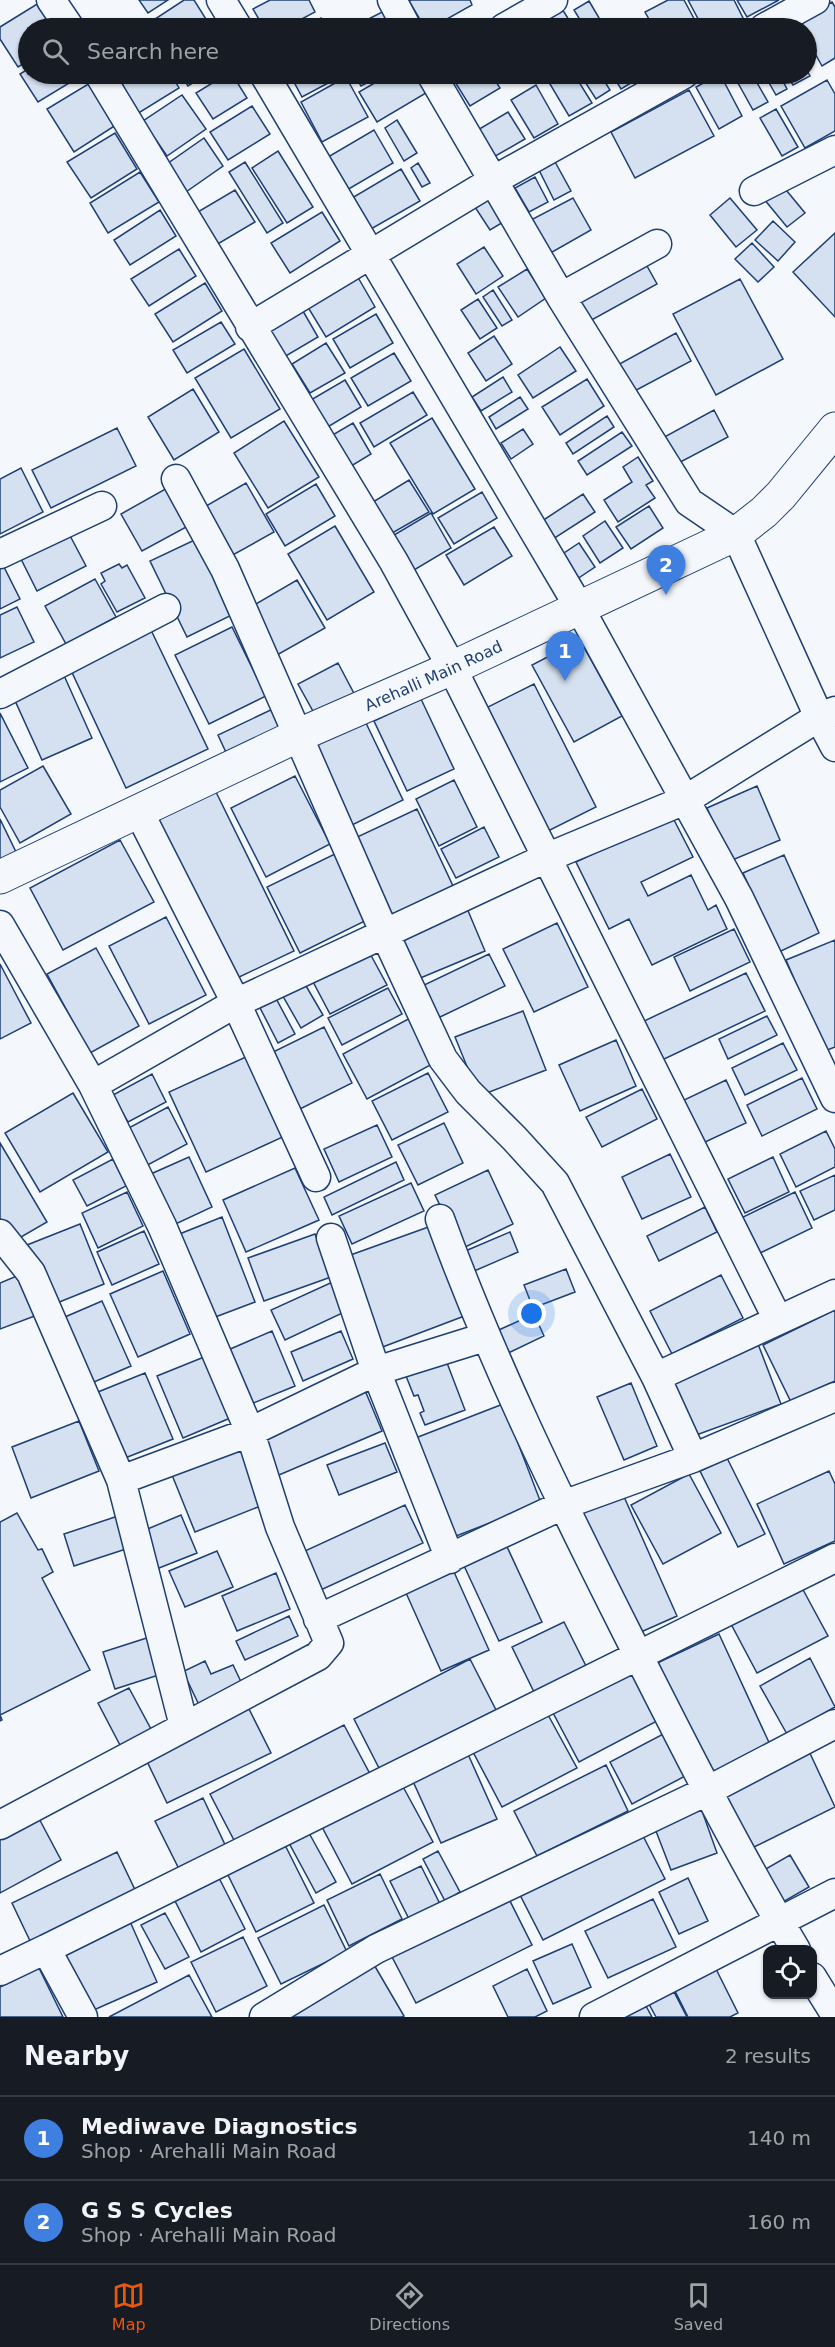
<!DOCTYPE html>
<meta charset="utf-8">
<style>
:root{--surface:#171b24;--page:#20242c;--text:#f1f3f6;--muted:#9ea1a6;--line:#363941;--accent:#ea580c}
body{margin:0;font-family:"DejaVu Sans",sans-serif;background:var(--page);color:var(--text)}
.controls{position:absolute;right:18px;bottom:18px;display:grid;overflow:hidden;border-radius:12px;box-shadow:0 2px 4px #0004}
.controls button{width:54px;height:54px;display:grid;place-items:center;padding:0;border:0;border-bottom:2px solid var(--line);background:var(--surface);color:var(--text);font:30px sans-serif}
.you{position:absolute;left:532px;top:1314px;width:21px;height:21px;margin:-15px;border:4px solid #fff;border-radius:50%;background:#1a73e8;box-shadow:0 0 0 9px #1a73e833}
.badge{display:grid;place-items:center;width:39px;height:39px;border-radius:50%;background:var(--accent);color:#fff;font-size:20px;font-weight:700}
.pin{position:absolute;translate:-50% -50px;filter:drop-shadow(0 2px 3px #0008)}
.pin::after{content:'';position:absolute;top:32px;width:21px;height:18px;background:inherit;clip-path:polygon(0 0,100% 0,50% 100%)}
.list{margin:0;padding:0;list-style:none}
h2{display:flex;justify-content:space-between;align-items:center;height:78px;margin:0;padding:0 24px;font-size:26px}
h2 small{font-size:20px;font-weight:400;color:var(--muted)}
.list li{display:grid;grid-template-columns:39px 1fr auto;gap:18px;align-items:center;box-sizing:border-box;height:84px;padding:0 24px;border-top:2px solid var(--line)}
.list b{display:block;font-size:22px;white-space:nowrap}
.list p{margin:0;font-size:20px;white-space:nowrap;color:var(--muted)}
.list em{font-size:20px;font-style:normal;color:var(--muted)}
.icon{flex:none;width:33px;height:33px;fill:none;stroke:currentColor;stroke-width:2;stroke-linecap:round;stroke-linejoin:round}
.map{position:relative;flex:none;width:835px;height:2017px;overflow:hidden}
.search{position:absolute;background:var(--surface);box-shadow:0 2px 4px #0004;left:18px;right:18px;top:18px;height:66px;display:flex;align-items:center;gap:15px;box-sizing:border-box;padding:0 21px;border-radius:33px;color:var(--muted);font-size:22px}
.sheet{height:246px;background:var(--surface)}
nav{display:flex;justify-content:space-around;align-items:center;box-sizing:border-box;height:84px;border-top:2px solid var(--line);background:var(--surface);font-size:16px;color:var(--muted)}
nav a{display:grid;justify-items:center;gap:3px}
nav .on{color:var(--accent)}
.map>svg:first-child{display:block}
.building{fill:#d5e0f0;stroke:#1d3f73;stroke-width:1.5}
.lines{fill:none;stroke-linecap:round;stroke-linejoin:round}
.minor-casing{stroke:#1d3f73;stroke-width:31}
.tertiary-casing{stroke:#1d3f73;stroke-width:35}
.minor{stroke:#f4f7fb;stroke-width:28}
.tertiary{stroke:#f4f7fb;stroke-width:33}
.labels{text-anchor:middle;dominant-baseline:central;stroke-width:4.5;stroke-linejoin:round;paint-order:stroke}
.street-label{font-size:16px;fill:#1d3f73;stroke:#f4f7fb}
</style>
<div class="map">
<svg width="835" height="2017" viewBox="0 0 835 2017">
<rect width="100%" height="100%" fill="#f4f7fb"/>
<path class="building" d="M139,0H168L148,13Z
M184,0H194L211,27L208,28H152L149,23Z
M270,0H309L315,12L285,28H264L253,9Z
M411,0H470L472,5L431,28H425L409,1Z
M668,0H684L699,28H654L645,12Z
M688,0H734L743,18L724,28H703Z
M737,0H779L747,17Z
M42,1L59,28H28V61L18,67L0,39V27Z
M589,1L605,28H585L574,10Z
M832,2L835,7V58L822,66L806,37V28H802L797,20Z
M559,4L574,28H554L544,12Z
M390,8L397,21L383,28H351Z
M539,13L548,28H521Z
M321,18L327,28H302Z
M28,69V74H84L38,102L20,74Z
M806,69L810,76L793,85L786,74H806Z
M139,74H171L179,88L137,114L119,86Z
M180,74H207L188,86Z
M227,74H232L247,98L213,119L196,93Z
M311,74H345L302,97L294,82Z
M354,74H384L361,86Z
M390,74H415L426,93L377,122L359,92Z
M450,74H491L500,88L470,106Z
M544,74H574L592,103L569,116Z
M580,74H600L610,90L596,99Z
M612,74H632L636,80L621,89Z
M720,74L742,116L719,129L696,87Z
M733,74H752L768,102L753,110Z
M764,74H779L787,89L776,95Z
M346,77L368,117L322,142L301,102Z
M827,80L835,94V131L805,148L781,106Z
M90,83L116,125L74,152L47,109Z
M536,85L558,124L534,138L511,100Z
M689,90L714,136L635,178L611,132Z
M182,95L206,129L167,156L143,121Z
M252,106L270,134L228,160L210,132Z
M776,109L798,147L782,156L760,118Z
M508,112L525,139L492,158L476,131Z
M397,120L417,153L404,161L385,128Z
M374,130L393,163L347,190L328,157Z
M115,133L137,169L91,198L67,162Z
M204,138L223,166L183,194L164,166Z
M278,151L313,207L287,223L252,168Z
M554,160L571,191L554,200L538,168Z
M245,162L283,223L267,233L229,172Z
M418,163L430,183L422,187L411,168Z
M401,169L420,201L371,229L352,198Z
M140,172L159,202L108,233L90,203Z
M535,177L548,202L529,212L515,188Z
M782,185L805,213L787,227L764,199Z
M235,190L255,222L211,248L191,216Z
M488,195L505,221L490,230L473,204Z
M573,198L591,230L547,255L529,221Z
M730,198L757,230L736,247L710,215Z
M160,210L176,236L130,265L114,240Z
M322,212L340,241L290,273L271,243Z
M773,221L795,242L778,261L755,240Z
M835,233V317L793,272Z
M752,243L774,267L758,282L735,259Z
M484,247L503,276L476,294L457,264Z
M179,249L196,276L149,306L131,279Z
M642,257L657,284L588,322L574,294Z
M527,269L546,298L518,317L498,287Z
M356,274L375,307L326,337L306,304Z
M740,279L783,359L716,395L673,314Z
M205,283L222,311L173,342L155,314Z
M493,290L512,320L502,326L483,297Z
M478,299L497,328L480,339L461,310Z
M300,306L318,337L279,360L261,330Z
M376,314L393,343L350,368L333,339Z
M221,322L235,344L187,373L173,350Z
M676,333L691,361L629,394L614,367Z
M494,336L512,364L486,381L468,353Z
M326,343L345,373L310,393L292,364Z
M560,347L576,371L533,398L518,375Z
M244,349L280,409L231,438L195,378Z
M394,353L411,381L368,406L351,378Z
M503,377L512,392L481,411L472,397Z
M587,379L604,406L560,435L542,407Z
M345,380L361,407L321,431L304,404Z
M193,389L219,432L174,460L148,417Z
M413,392L427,415L374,447L360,423Z
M520,397L528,409L496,429L489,417Z
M714,410L728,437L671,467L657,441Z
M607,416L614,427L573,454L566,443Z
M432,418L475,489L433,514L390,443Z
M284,421L319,477L268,508L234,453Z
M353,423L371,454L343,471L324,440Z
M117,428L136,466L51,508L32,470Z
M523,429L533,444L511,459L501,443Z
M622,432L632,446L587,475L578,461Z
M638,457L653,481L646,485L655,498L618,522L604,500L632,482L623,467Z
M21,468L43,512L0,534V479Z
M409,480L429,512L387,536L368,505Z
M246,483L274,532L222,561L194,513Z
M316,484L335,516L285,546L266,514Z
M169,487L190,525L142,551L121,514Z
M482,492L497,518L454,544L438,518Z
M583,494L595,512L550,541L539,523Z
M649,506L663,528L631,549L616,527Z
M431,513L451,548L404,576L384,541Z
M605,521L623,548L600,563L583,536Z
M335,526L374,592L327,620L288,554Z
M494,527L512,556L464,585L446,555Z
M67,530L86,566L37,591L19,555Z
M203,536L238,612L187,637L150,561Z
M579,543L595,567L574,581L558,557Z
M0,559L20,599L0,609Z
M119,564L122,568L127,565L145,598L117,612L101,584L105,581L101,573Z
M95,579L116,617L66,644L45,606Z
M297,580L325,628L277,655L249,608Z
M17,607L34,642L0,658V615Z
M232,627L266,696L209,724L175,655Z
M150,628L208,749L126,788L69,666Z
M580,640L622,716L574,742L532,665Z
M338,663L358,701L319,722L298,684Z
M62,671L92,738L42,760L12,694Z
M534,684L596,807L544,833L482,710Z
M421,699L454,769L407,791L374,721Z
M277,707L289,732L230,761L218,735Z
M0,713L28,768L0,782Z
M365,721L403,800L348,827L309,749Z
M43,766L71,814L20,843L0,807V790Z
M295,776L330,844L266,877L231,808Z
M454,780L477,827L439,846L416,799Z
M757,786L780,840L730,861L707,808Z
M215,790L294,951L235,979L157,818Z
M417,809L453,886L392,915L355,838Z
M672,816L693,857L641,882L648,896L691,875L708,910L716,905L727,929L652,965L629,919L609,929L576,862Z
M0,819L16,852L0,860Z
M484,827L499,857L456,878L441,849Z
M120,840L154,902L63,950L30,888Z
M339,852L371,918L300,953L267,887Z
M784,855L819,933L779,952L743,873Z
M466,906L485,951L418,979L399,933Z
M166,917L206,995L149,1024L109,946Z
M557,923L588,987L534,1012L503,949Z
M734,929L750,962L690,991L674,957Z
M835,940V1047L825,1051L786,960Z
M96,948L139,1026L90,1053L47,974Z
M367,948L387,985L330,1014L310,976Z
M489,954L505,986L438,1018L422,986Z
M0,964L31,1023L0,1039Z
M746,973L765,1011L660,1061L642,1022Z
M302,979L323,1015L301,1028L280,991Z
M388,988L402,1014L342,1045L328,1018Z
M271,989L295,1034L278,1043L255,998Z
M523,1011L546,1070L479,1096L455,1037Z
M767,1016L777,1035L728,1059L719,1039Z
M412,1017L436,1062L367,1099L343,1054Z
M324,1027L352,1083L300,1109L271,1053Z
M616,1040L636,1086L580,1111L559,1065Z
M783,1043L797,1070L745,1095L732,1068Z
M248,1056L285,1136L206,1172L169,1092Z
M428,1073L448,1112L392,1140L372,1101Z
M152,1074L166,1102L128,1122L113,1095Z
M802,1078L817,1109L762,1136L747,1105Z
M726,1080L746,1123L703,1143L682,1101Z
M642,1089L657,1119L602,1147L586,1117Z
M73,1093L108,1152L40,1192L5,1133Z
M168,1107L187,1144L142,1168L123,1131Z
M444,1123L463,1163L418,1185L398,1145Z
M377,1125L392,1157L339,1182L324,1149Z
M826,1131L835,1149V1167L796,1187L780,1154Z
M0,1143L47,1222L9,1244L0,1228Z
M670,1154L691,1197L642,1219L622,1177Z
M189,1157L212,1207L167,1228L144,1177Z
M773,1157L789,1192L745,1213L728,1179Z
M113,1159L126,1186L87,1206L73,1180Z
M396,1162L404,1180L332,1215L324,1197Z
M295,1168L319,1220L246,1252L223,1200Z
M488,1170L513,1224L461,1249L435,1195Z
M835,1175V1210L814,1220L800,1191Z
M411,1183L424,1211L352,1244L339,1216Z
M127,1192L143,1226L98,1248L82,1213Z
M795,1192L812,1228L756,1255L739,1219Z
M705,1207L717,1232L659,1261L647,1236Z
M222,1217L255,1302L210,1319L177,1235Z
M80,1224L104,1284L52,1305L27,1245Z
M434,1225L467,1315L380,1348L345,1257Z
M144,1231L159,1264L112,1285L97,1252Z
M510,1232L518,1252L472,1272L463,1252Z
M315,1234L331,1277L264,1301L248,1258Z
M566,1269L575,1292L533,1308L524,1285Z
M163,1271L190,1334L138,1357L110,1294Z
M24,1273L40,1314L0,1329V1283Z
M721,1275L743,1318L672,1354L650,1311Z
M337,1280L351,1309L285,1340L271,1310Z
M102,1301L131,1366L87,1385L58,1320Z
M835,1310V1381L791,1402L763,1345Z
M534,1314L544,1336L500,1357L490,1334Z
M272,1331L295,1386L251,1404L228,1350Z
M341,1331L353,1359L303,1381L291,1352Z
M758,1344L781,1404L688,1438L666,1378Z
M209,1355L235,1416L183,1438L157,1376Z
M444,1355L465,1410L425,1425L420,1413L424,1411L418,1395L414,1396L404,1371Z
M145,1373L173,1439L115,1462L88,1396Z
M631,1383L657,1446L624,1460L597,1397Z
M364,1388L382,1431L272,1478L253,1435Z
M503,1404L541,1503L451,1538L413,1439Z
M79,1421L99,1471L31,1498L12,1447Z
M238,1442L263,1505L195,1532L170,1470Z
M385,1443L397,1472L339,1495L327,1465Z
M727,1458L765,1534L738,1547L700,1471Z
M829,1471L835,1484V1541L784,1564L757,1504Z
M689,1474L721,1533L663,1564L631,1505Z
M621,1490L677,1616L632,1636L576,1510Z
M405,1505L423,1543L312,1594L294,1556Z
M17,1513L38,1550L42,1549L53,1572L42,1578L90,1670L0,1715L2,1720L0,1721V1522Z
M181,1515L197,1553L154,1570L138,1533Z
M118,1516L129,1548L74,1566L64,1534Z
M502,1536L542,1622L499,1641L459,1555Z
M217,1551L233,1587L185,1607L169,1571Z
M450,1563L489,1650L441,1671L402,1584Z
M276,1573L290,1609L237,1631L222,1596Z
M801,1586L828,1636L757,1673L731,1624Z
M289,1616L298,1636L245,1660L236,1641Z
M564,1622L586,1666L534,1692L512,1647Z
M719,1634L772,1749L706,1779L653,1665Z
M156,1635L168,1672L115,1689L103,1652Z
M810,1658L835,1707L787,1734L760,1686Z
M470,1659L496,1710L380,1770L354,1719Z
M205,1661L211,1674L233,1665L244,1688L200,1707L188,1682L183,1684L178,1674Z
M632,1667L659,1720L579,1762L551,1709Z
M129,1688L152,1731L121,1747L98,1703Z
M245,1701L271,1753L167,1803L142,1751Z
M547,1713L577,1768L502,1807L473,1752Z
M344,1725L370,1774L236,1844L210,1794Z
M667,1732L689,1774L632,1804L610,1762Z
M808,1749L835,1807L744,1852L715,1795Z
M467,1752L497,1819L441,1843L411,1777Z
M606,1765L628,1811L537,1856L514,1811Z
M401,1783L433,1842L352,1884L321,1825Z
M203,1798L227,1849L180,1871L155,1821Z
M701,1808L717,1853L671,1870L654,1826Z
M35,1811L61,1860L0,1893V1829Z
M640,1830L665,1879L543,1940L518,1891Z
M309,1833L336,1882L316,1893L289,1843Z
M284,1843L314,1903L256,1932L227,1873Z
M438,1851L460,1892L445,1901L423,1859Z
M117,1852L137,1894L32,1945L12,1903Z
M790,1855L809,1887L783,1902L764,1870Z
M421,1866L441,1906L410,1921L390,1881Z
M217,1874L245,1929L201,1952L173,1897Z
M380,1874L402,1919L349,1946L327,1900Z
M688,1878L708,1921L679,1934L659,1892Z
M507,1895L532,1945L416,2003L390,1953Z
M653,1899L676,1947L608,1978L585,1931Z
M324,1905L347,1952L281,1984L258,1938Z
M165,1913L189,1957L165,1969L141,1925Z
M128,1917L157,1982L87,2013L59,1948Z
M243,1937L267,1986L216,2012L191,1962Z
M572,1944L591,1987L553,2004L533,1961Z
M373,1963L404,2016L402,2017H282Z
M39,1968L63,2017H0V1987Z
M527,1969L547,2011L535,2017H508L493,1986Z
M716,1969L738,2013L730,2017H688L675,1991Z
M189,1975L212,2017H109Z
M674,1992L687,2017H656L649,2004Z
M646,2006L652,2017H625Z"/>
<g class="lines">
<defs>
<path id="minor" d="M51,0L70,28
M221,0L238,28
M392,0L407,28
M504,28L553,0
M764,28L815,0
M99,74L394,562L452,668L778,1320
M264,74L579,607L739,898L835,1098
M431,74L561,297L689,502L736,534L819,717L835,747
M754,191L835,150
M561,297L657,244
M250,327L494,180L684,74
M176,479L225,569L385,934L443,1059L468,1092L514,1138L555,1183L656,1377L693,1458
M0,554L102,506
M0,694L166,608
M139,812L236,1003L316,1177
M0,925L93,1085L162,1226L250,1432L280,1527L329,1643L318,1656L0,1825
M93,1085L236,1003L546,858L685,800L819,717L835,711
M440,1219C491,1359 556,1492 623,1625C678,1734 733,1844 796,1950
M0,1234L31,1273L121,1480L184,1726
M331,1238L376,1371L450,1559
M656,1377L835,1294
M121,1480L250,1432L376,1371L485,1337
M318,1619L563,1505L693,1458L835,1397
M46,1949L835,1558
M0,1971L46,1949L83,2017
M812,1977L835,2014
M264,2017L376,1949L707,1791L835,1724
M594,2017L835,1893"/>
<g id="tertiary">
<path id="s1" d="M0,877L299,735L452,668L736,534L764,512L781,495L835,429"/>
</g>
</defs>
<use href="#minor" class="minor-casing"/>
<use href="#tertiary" class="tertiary-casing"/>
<use href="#minor" class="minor"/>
<use href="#tertiary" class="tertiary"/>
</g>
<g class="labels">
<g class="street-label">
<text stroke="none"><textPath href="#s1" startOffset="478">Arehalli Main Road</textPath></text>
</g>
</g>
</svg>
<div class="controls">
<button><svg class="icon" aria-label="locate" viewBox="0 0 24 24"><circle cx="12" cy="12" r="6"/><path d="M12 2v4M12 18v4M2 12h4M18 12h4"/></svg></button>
</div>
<div class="you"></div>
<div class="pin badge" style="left:565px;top:681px;background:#3f7fe0">1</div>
<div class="pin badge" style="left:666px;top:595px;background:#3f7fe0">2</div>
<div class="search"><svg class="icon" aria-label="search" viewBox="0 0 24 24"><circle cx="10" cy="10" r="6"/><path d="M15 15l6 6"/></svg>Search here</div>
</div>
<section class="sheet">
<h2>Nearby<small>2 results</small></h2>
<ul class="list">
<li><span class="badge" style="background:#3f7fe0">1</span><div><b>Mediwave Diagnostics</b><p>Shop · Arehalli Main Road</p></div><em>140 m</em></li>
<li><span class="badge" style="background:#3f7fe0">2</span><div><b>G S S Cycles</b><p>Shop · Arehalli Main Road</p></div><em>160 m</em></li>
</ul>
</section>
<nav>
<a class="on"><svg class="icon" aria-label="map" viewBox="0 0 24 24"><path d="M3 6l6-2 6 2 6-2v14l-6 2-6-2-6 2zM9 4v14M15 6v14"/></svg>Map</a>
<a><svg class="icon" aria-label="directions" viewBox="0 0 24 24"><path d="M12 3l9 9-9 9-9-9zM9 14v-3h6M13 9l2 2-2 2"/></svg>Directions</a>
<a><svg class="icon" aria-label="saved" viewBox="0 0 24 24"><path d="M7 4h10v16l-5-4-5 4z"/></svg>Saved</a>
</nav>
